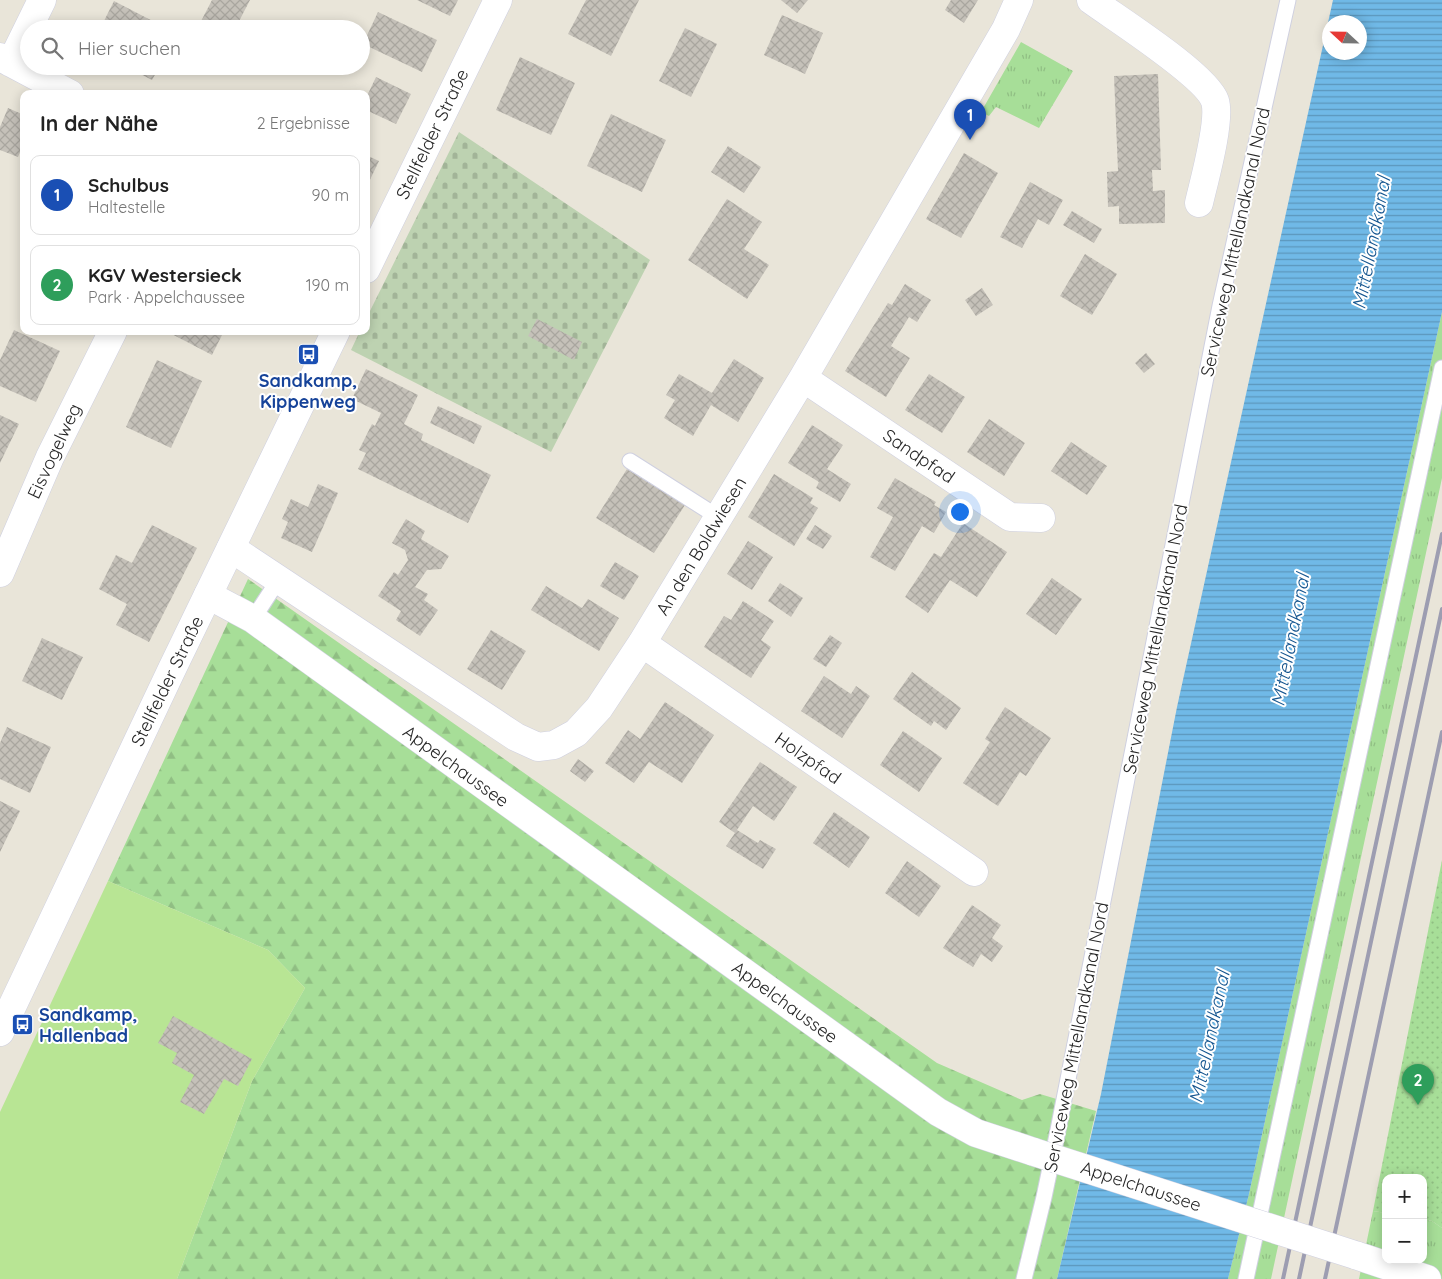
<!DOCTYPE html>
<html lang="de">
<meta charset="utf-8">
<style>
:root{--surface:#fff;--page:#f6f6f6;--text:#222;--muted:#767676;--line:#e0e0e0;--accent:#404af0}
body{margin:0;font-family:Quicksand,sans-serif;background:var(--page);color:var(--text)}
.controls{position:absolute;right:15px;bottom:15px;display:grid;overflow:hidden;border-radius:10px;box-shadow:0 2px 12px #0003}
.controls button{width:45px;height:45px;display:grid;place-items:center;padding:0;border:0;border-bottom:1px solid var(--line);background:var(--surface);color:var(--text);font:25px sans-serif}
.compass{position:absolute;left:1322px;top:15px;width:45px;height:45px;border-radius:50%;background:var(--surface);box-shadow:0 2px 12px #0003;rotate:292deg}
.you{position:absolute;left:959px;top:511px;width:18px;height:18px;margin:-12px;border:4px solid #fff;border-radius:50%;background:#1a73e8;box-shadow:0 0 0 8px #1a73e833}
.badge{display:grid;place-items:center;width:32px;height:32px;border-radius:50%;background:var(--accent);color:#fff;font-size:16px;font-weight:700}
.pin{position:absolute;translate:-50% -41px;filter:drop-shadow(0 1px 2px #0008)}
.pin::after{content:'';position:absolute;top:26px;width:18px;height:15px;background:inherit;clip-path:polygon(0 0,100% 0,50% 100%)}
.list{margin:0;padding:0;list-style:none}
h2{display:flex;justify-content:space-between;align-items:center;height:65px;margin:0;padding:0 20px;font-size:21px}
h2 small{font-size:16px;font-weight:400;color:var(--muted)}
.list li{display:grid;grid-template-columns:32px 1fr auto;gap:15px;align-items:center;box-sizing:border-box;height:80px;margin:0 10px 10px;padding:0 10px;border:1px solid var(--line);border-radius:10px}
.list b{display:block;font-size:19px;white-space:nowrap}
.list p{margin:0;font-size:16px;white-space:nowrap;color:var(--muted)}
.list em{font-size:16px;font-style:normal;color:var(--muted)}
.icon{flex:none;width:28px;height:28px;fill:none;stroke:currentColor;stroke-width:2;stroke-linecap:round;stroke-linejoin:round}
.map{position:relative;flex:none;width:1442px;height:1279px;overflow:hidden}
.search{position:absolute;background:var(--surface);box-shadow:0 2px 12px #0003;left:20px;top:20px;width:350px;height:55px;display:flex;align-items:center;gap:12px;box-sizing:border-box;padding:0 18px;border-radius:28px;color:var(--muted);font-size:19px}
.panel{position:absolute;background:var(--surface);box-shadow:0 2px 12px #0003;left:20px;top:90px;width:350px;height:245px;border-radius:10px}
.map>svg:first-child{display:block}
.grass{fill:url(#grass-tufts)}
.forest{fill:url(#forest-firs)}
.cemetery{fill:url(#cemetery-stones)}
.garden{fill:url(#garden-dots)}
.pitch{fill:#b8e594}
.water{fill:url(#water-rules);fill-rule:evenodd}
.building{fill:url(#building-cross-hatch)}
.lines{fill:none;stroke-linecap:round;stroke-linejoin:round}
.lane-casing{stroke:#cfd0e0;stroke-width:17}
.street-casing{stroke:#cfd0e0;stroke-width:29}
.secondary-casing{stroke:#cfd0e0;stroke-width:29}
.lane{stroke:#fff;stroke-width:15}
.street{stroke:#fff;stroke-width:28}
.secondary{stroke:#fff;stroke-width:28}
.rail{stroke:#9d9db1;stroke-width:4}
.street-bridge-casing{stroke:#cfd0e0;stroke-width:29;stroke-linecap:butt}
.street-bridge{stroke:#fff;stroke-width:28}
.labels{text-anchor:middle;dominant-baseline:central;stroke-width:4;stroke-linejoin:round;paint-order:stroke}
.street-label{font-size:18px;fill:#272727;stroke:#fff}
.transit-label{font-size:18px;font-weight:bold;fill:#164399;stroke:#fff}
.water-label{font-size:19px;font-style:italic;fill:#14558f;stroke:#fff}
</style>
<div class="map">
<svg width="1442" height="1279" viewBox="0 0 1442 1279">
<defs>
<pattern id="grass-tufts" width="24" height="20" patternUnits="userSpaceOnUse" patternTransform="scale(1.25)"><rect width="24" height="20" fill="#a7de98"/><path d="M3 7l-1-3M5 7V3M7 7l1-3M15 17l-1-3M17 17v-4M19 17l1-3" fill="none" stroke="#90be83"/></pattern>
<pattern id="forest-firs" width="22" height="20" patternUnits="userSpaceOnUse" patternTransform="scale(1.25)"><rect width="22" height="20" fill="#a7de98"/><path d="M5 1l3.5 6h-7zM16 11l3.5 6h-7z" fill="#90be83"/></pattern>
<pattern id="cemetery-stones" width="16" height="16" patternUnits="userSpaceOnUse" patternTransform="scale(1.25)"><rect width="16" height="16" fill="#bdd2b1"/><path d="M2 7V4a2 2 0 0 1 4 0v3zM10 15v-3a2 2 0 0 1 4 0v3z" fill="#a2b498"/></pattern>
<pattern id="garden-dots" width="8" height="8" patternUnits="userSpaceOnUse" patternTransform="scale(1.25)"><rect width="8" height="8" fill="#a7de98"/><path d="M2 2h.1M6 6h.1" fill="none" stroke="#90be83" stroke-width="1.8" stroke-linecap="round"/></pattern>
<pattern id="water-rules" width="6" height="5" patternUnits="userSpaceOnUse" patternTransform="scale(1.25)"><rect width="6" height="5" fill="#70b9e7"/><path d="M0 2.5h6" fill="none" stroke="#5c96bb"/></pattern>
<pattern id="building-cross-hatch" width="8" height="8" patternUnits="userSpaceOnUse" patternTransform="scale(1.25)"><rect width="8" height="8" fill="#c5c1b9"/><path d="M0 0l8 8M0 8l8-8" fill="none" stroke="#a9a69f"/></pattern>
</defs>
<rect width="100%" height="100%" fill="#e9e5d9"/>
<path class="grass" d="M1021,42L1073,71L1039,128L996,107L989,116L981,112Z
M1442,312V478L1271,1279H1228L1249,1194Z
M1373,1211L1386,1213V1260H1423V1219L1432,1221L1442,1228V1279H1359Z"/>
<path class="forest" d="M248,579L937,1063L1022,1100L1040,1094L1096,1111L1057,1279H177L252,1081L305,988L268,950L108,881Z"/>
<path class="cemetery" d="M459,132L650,260L551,452L351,350L360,331H366V319Z"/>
<path class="garden" d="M1442,860V1228L1432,1221L1423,1219V1178H1386V1213L1373,1211Z"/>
<path class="pitch" d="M108,881L268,950L305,988L252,1081L177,1279H0V1112Z"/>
<path class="water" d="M1333,0H1442V312L1249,1194L1228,1279H1057L1101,1094L1177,707ZM1330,22H1360V52H1330Z"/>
<path class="building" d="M212,0H250L235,29H197Z
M417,0H458L450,16Z
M586,0H639L611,56L568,34Z
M781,0H808L797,13Z
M951,0H978L964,23L945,10Z
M114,1L168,29H100Z
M378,12L437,40L422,72L363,44Z
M782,15L823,33L805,74L764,55Z
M685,28L717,44L691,97L659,81Z
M520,57L575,83L551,135L496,110Z
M125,66H160L152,80Z
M1158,74L1161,170H1152L1153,191L1165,190V223L1119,224V206L1108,207L1107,172L1118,171L1114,76Z
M376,77L411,94L396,124L366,110V98Z
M8,108L24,115V143L18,157L0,150V127Z
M611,114L666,140L642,192L587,166Z
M728,146L761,167L744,193L711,172Z
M964,153L998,173L961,238L926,219Z
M366,155L379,161L366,188Z
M1030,182L1063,200L1049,225L1038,219L1022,248L1000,237Z
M727,199L762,222L744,249L769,265L747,299L688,260Z
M1072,211L1102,229L1094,243L1063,225Z
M1085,254L1117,274L1092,315L1060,296Z
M905,284L931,300L917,322L909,317L891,346L910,358L886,397L845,371L888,303L892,305Z
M982,288L993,305L976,316L965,300Z
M537,319L582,342L574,360L528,336Z
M14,330L60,351L36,402L0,386V360Z
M166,331H224L212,355Z
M1146,353L1155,364L1144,373L1135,363Z
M734,359L764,378L738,422L711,405L693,436L664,418L675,400L666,395L679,374L712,393Z
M157,360L202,381L171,448L126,427Z
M366,369L418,395L404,424L423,434L421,440L491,475L468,523L358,469L366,453L359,450L372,424L375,426L381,413L352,399Z
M929,374L965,397L942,433L905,410Z
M438,406L482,426L474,444L430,423Z
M0,415L19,424L0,463Z
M989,419L1025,443L1004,476L967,452Z
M812,425L843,445L827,469L851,484L840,502L816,488L819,482L788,463Z
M1071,442L1107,466L1087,495L1051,471Z
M627,469L685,505L654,553L596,518Z
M774,474L813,498L810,503L818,508L794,546L748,517Z
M895,478L936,502L934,505L946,512L934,533L922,526L895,571L870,557L893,517L877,508Z
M318,484L338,493L312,552L281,538L288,522L282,519L291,499L308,507Z
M406,519L425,531L421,539L449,556L441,569L427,570L415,587L428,594L424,600L438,610L420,636L396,620L401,611L378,596L394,572L398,575L408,560L405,550L392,543Z
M963,523L1007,552L977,597L950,580L928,613L905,597L934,553L941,557Z
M152,525L197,548L149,642L116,625L127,604L99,589L116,555L132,563Z
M815,525L832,536L823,549L806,539Z
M748,541L773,557L752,590L727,574Z
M615,562L639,576L624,600L600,586Z
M1052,578L1082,599L1056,635L1026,614Z
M780,583L803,598L791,617L768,601Z
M546,586L582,608L588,599L619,618L599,651L531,610Z
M743,601L774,621L761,640L771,647L751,678L704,647L724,616L731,620Z
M491,630L526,651L502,690L467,669Z
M830,635L842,643L826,667L813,659Z
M42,638L83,657L62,700L22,681Z
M912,672L961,708L946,730L934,721L931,726L893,699Z
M824,676L851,694L856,686L870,696L842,738L801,711Z
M665,702L714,735L682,783L649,762L634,783L605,763L628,730L640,739Z
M1005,707L1051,738L1026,776L1020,772L998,806L963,783L990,742L985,739Z
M7,727L51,747L30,793L0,779V743Z
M903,731L942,758L919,792L880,765Z
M578,759L594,771L585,782L570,771Z
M760,762L797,787L774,821L753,806L737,830L758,843L760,840L776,849L763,869L726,846L735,833L719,822Z
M0,801L20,811L0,852Z
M834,812L870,837L849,868L813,843Z
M907,861L941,886L919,917L885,893Z
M972,905L1001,925L992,938L1003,946L992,962L981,954L973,967L943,948Z
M173,1016L252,1059L238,1086L224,1079L204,1114L180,1102L194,1075L172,1063L177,1053L158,1043Z"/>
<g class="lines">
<defs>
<path id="lane" d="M630,461L718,517
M253,619L279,579
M1024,1279L1044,1197L1058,1130L1220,306L1288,0
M1246,1279L1442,368"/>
<path id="street" d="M1091,0C1117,19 1206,75 1215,101C1221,121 1204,181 1199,203
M0,57L70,94
M11,63L42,0
M803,378L1010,517L1041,518
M231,548L516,737L538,747L554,745L576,733L599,708L642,643L803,378L1006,29L1019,0
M0,573L50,457L113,331
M208,595L253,619L938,1112L976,1133L1034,1152
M642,643L974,872
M1355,1255L1427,1279"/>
<path id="secondary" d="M366,269L498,0
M0,1032L172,669L336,331"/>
</defs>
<use href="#lane" class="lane-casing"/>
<use href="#street" class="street-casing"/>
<use href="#secondary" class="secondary-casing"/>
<use href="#lane" class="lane"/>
<use href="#street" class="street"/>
<use href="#secondary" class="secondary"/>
<path class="rail" d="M1283,1279L1442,534
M1299,1279L1442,609
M1325,1279L1442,732"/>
<defs>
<path id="street-bridge" d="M1034,1152L1355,1255"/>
</defs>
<use href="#street-bridge" class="street-bridge-casing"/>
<use href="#street-bridge" class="street-bridge"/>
</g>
<defs>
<symbol id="bus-square" viewBox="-11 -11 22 22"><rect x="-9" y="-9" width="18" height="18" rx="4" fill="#1a4fb4" stroke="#fff"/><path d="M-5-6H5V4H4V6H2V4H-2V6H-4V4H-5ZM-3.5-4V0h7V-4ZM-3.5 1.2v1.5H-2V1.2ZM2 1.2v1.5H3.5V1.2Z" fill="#fff"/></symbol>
</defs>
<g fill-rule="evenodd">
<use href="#bus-square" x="296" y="342" width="25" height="25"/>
<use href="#bus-square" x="10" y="1012" width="25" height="25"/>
</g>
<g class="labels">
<g class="street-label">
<text transform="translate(432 134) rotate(-64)">Stellfelder Straße</text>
<text transform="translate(1235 242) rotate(-78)">Serviceweg Mittellandkanal Nord</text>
<text transform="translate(54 451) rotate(-65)">Eisvogelweg</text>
<text transform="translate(919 456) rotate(34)">Sandpfad</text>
<text transform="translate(701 546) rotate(-59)">An den Boldwiesen</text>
<text transform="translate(1155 639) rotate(-79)">Serviceweg Mittellandkanal Nord</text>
<text transform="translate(167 681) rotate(-64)">Stellfelder Straße</text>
<text transform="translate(808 758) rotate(35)">Holzpfad</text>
<text transform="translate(456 766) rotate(36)">Appelchaussee</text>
<text transform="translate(785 1002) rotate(36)">Appelchaussee</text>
<text transform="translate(1076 1037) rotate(-79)">Serviceweg Mittellandkanal Nord</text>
<text transform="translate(1141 1186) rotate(18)">Appelchaussee</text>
</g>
<g class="transit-label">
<text x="308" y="380">Sandkamp,<tspan x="308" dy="21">Kippenweg</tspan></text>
<text x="39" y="1014" text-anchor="start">Sandkamp,<tspan x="39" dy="21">Hallenbad</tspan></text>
</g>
<g class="water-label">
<text transform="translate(1371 243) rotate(-79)">Mittellandkanal</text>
<text transform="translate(1290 640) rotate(-79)">Mittellandkanal</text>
<text transform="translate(1209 1037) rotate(-78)">Mittellandkanal</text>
</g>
</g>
</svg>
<div class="controls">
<button>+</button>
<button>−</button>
</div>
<svg class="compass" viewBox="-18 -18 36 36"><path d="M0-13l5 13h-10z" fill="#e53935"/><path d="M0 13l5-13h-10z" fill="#767676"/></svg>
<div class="you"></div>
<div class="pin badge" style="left:970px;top:140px;background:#1a4fb4">1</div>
<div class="pin badge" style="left:1418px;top:1105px;background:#2e9e5b">2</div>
<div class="search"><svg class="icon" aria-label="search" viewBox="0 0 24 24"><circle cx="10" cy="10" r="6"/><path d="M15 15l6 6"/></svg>Hier suchen</div>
<section class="panel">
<h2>In der Nähe<small>2 Ergebnisse</small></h2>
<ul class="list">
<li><span class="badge" style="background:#1a4fb4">1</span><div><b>Schulbus</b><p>Haltestelle</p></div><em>90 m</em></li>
<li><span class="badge" style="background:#2e9e5b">2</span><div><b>KGV Westersieck</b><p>Park · Appelchaussee</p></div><em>190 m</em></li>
</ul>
</section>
</div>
